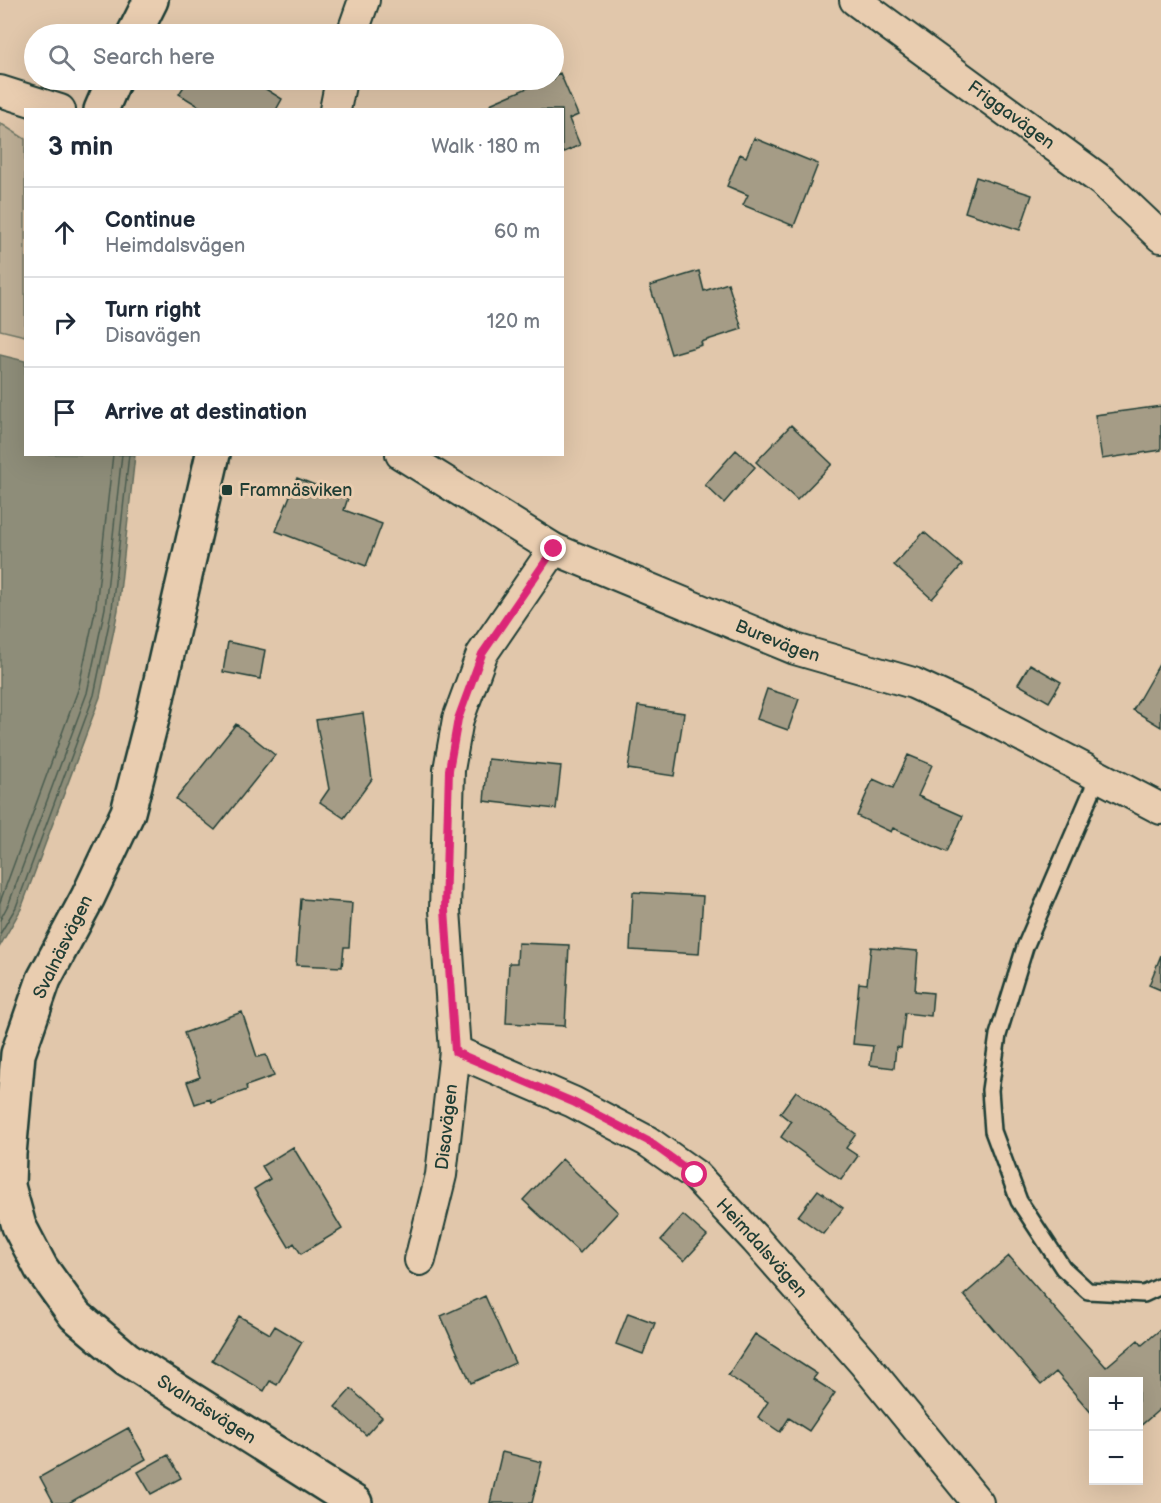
<!DOCTYPE html>
<meta charset="utf-8">
<style>
:root{--surface:#fff;--page:#f6f6f7;--text:#1f2937;--muted:#747a83;--line:#e0e1e3}
body{margin:0;font-family:"Balsamiq Sans",sans-serif;background:var(--page);color:var(--text)}
.controls{position:absolute;right:18px;bottom:18px;display:grid;overflow:hidden;border-radius:0px;box-shadow:0 6px 24px #0002}
.controls button{width:54px;height:54px;display:grid;place-items:center;padding:0;border:0;border-bottom:2px solid var(--line);background:var(--surface);color:var(--text);font:30px sans-serif}
.stop{position:absolute;width:18px;height:18px;margin:-14px;border:4px solid #db2777;border-radius:50%;background:#fff}
.stop.end{background:#db2777;border-color:#fff;box-shadow:0 2px 6px #0008}
.list{margin:0;padding:0;list-style:none}
h2{display:flex;justify-content:space-between;align-items:center;height:78px;margin:0;padding:0 24px;font-size:26px}
h2 small{font-size:20px;font-weight:400;color:var(--muted)}
.list li{display:grid;grid-template-columns:39px 1fr auto;gap:18px;align-items:center;box-sizing:border-box;height:90px;padding:0 24px;border-top:2px solid var(--line)}
.list b{display:block;font-size:22px;white-space:nowrap}
.list p{margin:0;font-size:20px;white-space:nowrap;color:var(--muted)}
.list em{font-size:20px;font-style:normal;color:var(--muted)}
.icon{flex:none;width:33px;height:33px;fill:none;stroke:currentColor;stroke-width:2;stroke-linecap:round;stroke-linejoin:round}
.map{position:relative;flex:none;width:1161px;height:1503px;overflow:hidden}
.search{position:absolute;background:var(--surface);box-shadow:0 6px 24px #0002;left:24px;top:24px;width:540px;height:66px;display:flex;align-items:center;gap:15px;box-sizing:border-box;padding:0 21px;border-radius:33px;color:var(--muted);font-size:22px}
.panel{position:absolute;background:var(--surface);box-shadow:0 6px 24px #0002;left:24px;top:108px;width:540px;height:348px;border-radius:0px}
.map>svg:first-child{display:block}
.green{fill:#bdae95;stroke:#6e7664;stroke-width:1.5}
.water{fill:#8e8d79;stroke:#626d5d;stroke-width:1.5}
.lines{fill:none;stroke-linecap:round;stroke-linejoin:round}
.shore{stroke:#4b5d50;stroke-width:1.5}
.building{fill:#a59c86;stroke:#1f3d34;stroke-width:1.5}
.lane-casing{stroke:#1f3d34;stroke-width:20}
.street-casing{stroke:#1f3d34;stroke-width:34}
.secondary-casing{stroke:#1f3d34;stroke-width:38}
.lane{stroke:#e9cdb0;stroke-width:15}
.street{stroke:#e9cdb0;stroke-width:30}
.secondary{stroke:#e9cdb0;stroke-width:33}
.route{stroke:#db2777;stroke-width:8}
.poi-dot{fill:#1f3d34;stroke:#e9cdb0;stroke-width:2}
.labels{text-anchor:middle;dominant-baseline:central;stroke-width:6;stroke-linejoin:round;paint-order:stroke}
.street-label{font-size:18px;fill:#1f3d34;stroke:#e9cdb0}
.poi-label{font-size:18px;fill:#1f3d34;stroke:#e9cdb0;text-anchor:start}
</style>
<div class="map">
<svg width="1161" height="1503" viewBox="0 0 1161 1503">
<rect width="100%" height="100%" fill="#e1c7ab"/>
<filter id="ink" filterUnits="userSpaceOnUse"><feTurbulence type="fractalNoise" baseFrequency=".0167" numOctaves="2"/><feDisplacementMap in="SourceGraphic" scale="12" xChannelSelector="R" yChannelSelector="G"/><feConvolveMatrix kernelMatrix="1 2 1 2 8 2 1 2 1" color-interpolation-filters="sRGB"/></filter>
<g filter="url(#ink)">
<path class="green" d="M0,123L25,139V336L0,330Z"/>
<path class="water" d="M0,355L25,361L26,454L135,455L118,610L100,697L21,909L0,946Z"/>
<g class="lines">
<path class="shore" d="M0,902L78,690L96,607L113,454
M0,920L9,903L87,693L105,608L122,454
M0,934L16,907L94,695L112,609L129,454"/>
</g>
<path class="building" d="M278,23L313,34H274Z
M560,73L578,115L569,119L580,145L562,153V110H493L490,104L546,80H554V76Z
M188,80H261L259,85L282,99L276,110H205L179,94Z
M754,138L818,164L794,226L743,205L748,195L727,186L740,154L746,157Z
M976,177L1032,195L1020,230L965,212Z
M699,271L704,291L728,283L742,329L701,342L702,345L671,354L650,286Z
M1161,406V450L1102,459L1095,415Z
M791,425L832,464L797,500L756,462Z
M736,450L755,467L724,503L705,485Z
M297,478L348,498L344,510L382,524L366,566L276,531Z
M924,532L962,565L932,599L894,565Z
M228,642L265,650L260,679L223,672Z
M1161,661V727L1133,710Z
M1030,664L1061,682L1049,702L1018,684Z
M767,689L799,699L788,730L757,719Z
M638,706L684,713L674,776L628,769Z
M363,713L372,779L344,818L320,802L329,789L316,720Z
M236,724L275,755L215,830L176,799Z
M908,755L932,765L918,796L963,816L947,852L893,828L891,832L857,816L873,779L893,788Z
M488,759L561,766L556,809L484,801Z
M633,892L703,896L699,954L630,950Z
M301,899L352,903L349,947H344L342,967L296,965Z
M518,943L569,945L565,1026L506,1023L509,963H517Z
M871,947L918,951L915,991L933,993L931,1016L905,1013L901,1048L896,1047L894,1068L870,1065L873,1046L853,1044L859,983L867,984Z
M1161,955V990L1149,985Z
M242,1012L257,1057L266,1055L274,1076L246,1086L247,1090L211,1103L210,1099L195,1104L187,1082L200,1077L184,1033Z
M796,1091L856,1134L846,1148L858,1156L841,1180L781,1137L791,1122L780,1113Z
M293,1147L342,1229L301,1254L294,1243L289,1247L254,1189L270,1179L262,1166Z
M562,1159L618,1212L580,1253L523,1200Z
M818,1190L843,1208L823,1234L798,1216Z
M683,1215L707,1236L684,1261L661,1240Z
M1009,1256L1106,1367L1138,1340L1142,1345L1161,1329V1408L1138,1428V1382H1094V1416L1056,1372L1041,1385L964,1295Z
M485,1296L515,1363L471,1383L441,1316Z
M628,1313L655,1323L643,1354L616,1344Z
M239,1316L270,1334L275,1326L302,1342L277,1385L270,1381L264,1391L212,1360Z
M755,1334L817,1374L813,1379L835,1393L809,1431L789,1418L780,1432L758,1417L768,1402L728,1375Z
M351,1389L382,1417L366,1435L335,1407Z
M128,1428L146,1459L69,1503H54L40,1477Z
M502,1452L542,1462L532,1503H490Z
M168,1455L181,1478L151,1494L138,1472Z"/>
<g class="lines">
<defs>
<path id="lane" d="M1098,777L1025,947L998,1035L990,1090L993,1131L1019,1201L1063,1268L1088,1291L1144,1294L1161,1286"/>
<g id="street">
<path id="s1" d="M855,0L1102,181L1161,237"/>
<path d="M352,34L364,0"/>
<path d="M0,91L60,110"/>
<path d="M335,110L341,80"/>
<path id="s2" d="M401,454L554,549L795,649L913,683L978,713L1161,809"/>
<path id="s3" d="M455,1051L573,1102L647,1141L695,1175L756,1240L863,1362L978,1503"/>
<path id="s4" d="M420,1260L441,1175L455,1051L445,910L449,770L458,719L482,654L554,549"/>
</g>
<g id="secondary">
<path d="M134,34L151,0"/>
<path d="M101,110L114,80"/>
<path id="s5" d="M213,454L153,715L128,812L88,897L44,979L18,1054L9,1154L8,1186L19,1226L41,1268L75,1315L127,1359L355,1503"/>
</g>
</defs>
<use href="#lane" class="lane-casing"/>
<use href="#street" class="street-casing"/>
<use href="#secondary" class="secondary-casing"/>
<use href="#lane" class="lane"/>
<use href="#street" class="street"/>
<use href="#secondary" class="secondary"/>
</g>
</g>
<g class="lines" filter="url(#ink)">
<path class="route" d="M554,549L482,654L458,719L449,770L445,910L455,1052L573,1102L648,1141L695,1175"/>
</g>
<rect class="poi-dot" x="221" y="484" width="12" height="12" rx="3"/>
<g class="labels">
<g class="street-label">
<text stroke="none"><textPath href="#s1" startOffset="194">Friggavägen</textPath></text>
<text stroke="none"><textPath href="#s2" startOffset="422">Burevägen</textPath></text>
<text transform="translate(63 947) rotate(-64)">Svalnäsvägen</text>
<text stroke="none"><textPath href="#s4" startOffset="136">Disavägen</textPath></text>
<text stroke="none"><textPath href="#s3" startOffset="370">Heimdalsvägen</textPath></text>
<text stroke="none"><textPath href="#s5" startOffset="1076">Svalnäsvägen</textPath></text>
</g>
<g class="poi-label">
<text x="239" y="490">Framnäsviken</text>
</g>
</g>
</svg>
<div class="controls">
<button>+</button>
<button>−</button>
</div>
<div class="stop" style="left:695px;top:1175px"></div>
<div class="stop end" style="left:554px;top:549px"></div>
<div class="search"><svg class="icon" aria-label="search" viewBox="0 0 24 24"><circle cx="10" cy="10" r="6"/><path d="M15 15l6 6"/></svg>Search here</div>
<section class="panel">
<h2>3 min<small>Walk · 180 m</small></h2>
<ul class="list">
<li><svg class="icon" aria-label="ahead" viewBox="0 0 24 24"><path d="M12 20V5M6 11l6-6 6 6"/></svg><div><b>Continue</b><p>Heimdalsvägen</p></div><em>60 m</em></li>
<li><svg class="icon" aria-label="right" viewBox="0 0 24 24"><path d="M7 20v-9h11M14 6l5 5-5 5"/></svg><div><b>Turn right</b><p>Disavägen</p></div><em>120 m</em></li>
<li><svg class="icon" aria-label="arrive" viewBox="0 0 24 24"><path d="M6 21V4h12l-3 4 3 4H6"/></svg><div><b>Arrive at destination</b></div></li>
</ul>
</section>
</div>
